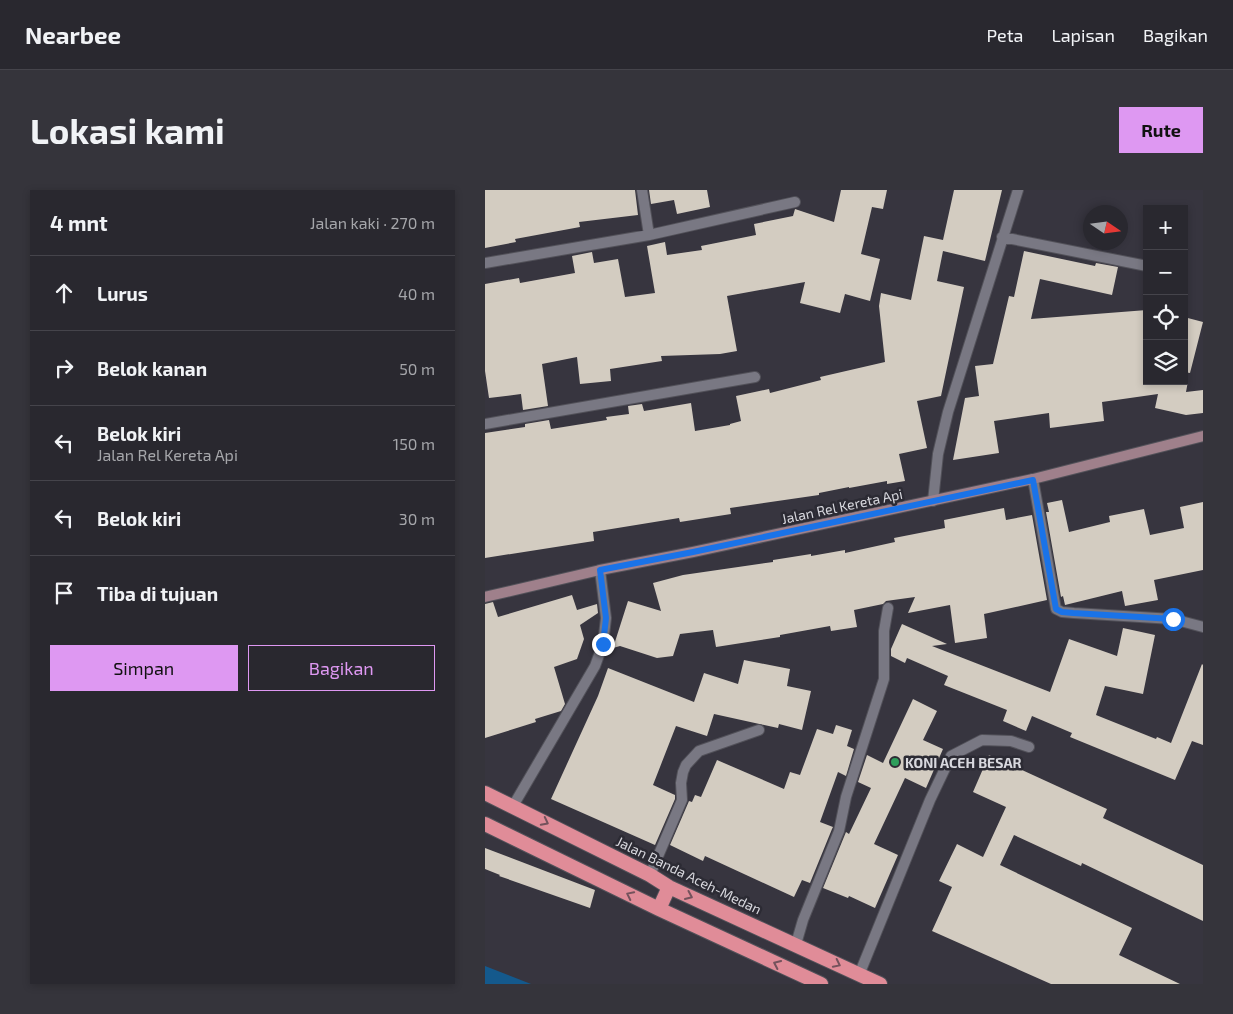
<!DOCTYPE html>
<html lang="id">
<meta charset="utf-8">
<style>
:root{--surface:#29282f;--page:#35343b;--text:#f1f3f6;--muted:#a5a6aa;--line:#45444b;--accent:#de98f2}
body{margin:0;font-family:"Exo 2",sans-serif;background:var(--page);color:var(--text)}
.controls{position:absolute;right:15px;top:15px;display:grid;overflow:hidden;border-radius:0px;box-shadow:0 2px 8px #0003}
.controls button{width:45px;height:45px;display:grid;place-items:center;padding:0;border:0;border-bottom:1px solid var(--line);background:var(--surface);color:var(--text);font:25px sans-serif}
.compass{position:absolute;left:598px;top:15px;width:45px;height:45px;border-radius:50%;background:var(--surface);box-shadow:0 2px 8px #0003;rotate:103deg}
.stop{position:absolute;width:15px;height:15px;margin:-11px;border:4px solid #1a73e8;border-radius:50%;background:#fff}
.stop.end{background:#1a73e8;border-color:#fff;box-shadow:0 1px 5px #0008}
.list{margin:0;padding:0;list-style:none}
h2{display:flex;justify-content:space-between;align-items:center;height:65px;margin:0;padding:0 20px;font-size:21px}
h2 small{font-size:16px;font-weight:400;color:var(--muted)}
.list li{display:grid;grid-template-columns:32px 1fr auto;gap:15px;align-items:center;box-sizing:border-box;height:75px;padding:0 20px;border-top:1px solid var(--line)}
.list b{display:block;font-size:19px;white-space:nowrap}
.list p{margin:0;font-size:16px;white-space:nowrap;color:var(--muted)}
.list em{font-size:16px;font-style:normal;color:var(--muted)}
.actions{display:flex;gap:10px;padding:15px 20px}
.actions a{flex:1;padding:11px 0;border:1px solid var(--accent);border-radius:0px;text-align:center;font-size:18px;color:var(--accent)}
.actions .main{background:var(--accent);color:#111}
.icon{flex:none;width:28px;height:28px;fill:none;stroke:currentColor;stroke-width:2;stroke-linecap:round;stroke-linejoin:round}
.map{position:relative;flex:none;width:718px;height:794px;overflow:hidden;border-radius:0px}
header{display:flex;align-items:center;gap:30px;box-sizing:border-box;height:70px;padding:0 25px;background:var(--surface);border-bottom:1px solid var(--line)}
header strong{font-size:24px}
nav{display:flex;gap:28px;margin-inline-start:auto;font-size:18px}
.intro{display:flex;align-items:center;justify-content:space-between;box-sizing:border-box;height:120px;padding:0 30px}
h1{margin:0;font-size:35px}
.button{padding:12px 22px;border-radius:0px;background:var(--accent);color:#111;font-size:18px;font-weight:700}
main{display:flex;gap:30px;padding:0 30px}
aside{flex:1;background:var(--surface);border-radius:0px;box-shadow:0 2px 8px #0003}
.map>svg:first-child{display:block}
.water{fill:#14598c}
.building{fill:#d3ccc1}
.lines{fill:none;stroke-linecap:round;stroke-linejoin:round}
.minor-casing{stroke:#525159;stroke-width:12}
.secondary-casing{stroke:#525159;stroke-width:12}
.trunk-casing{stroke:#525159;stroke-width:16}
.minor{stroke:#797883;stroke-width:10}
.secondary{stroke:#9f808b;stroke-width:10}
.trunk{stroke:#e08c98;stroke-width:14}
.oneway{stroke:#74525c}
.route{stroke:#1a73e8;stroke-width:6}
.leisure-dot{fill:#2e9e5b;stroke:#2c2b34;stroke-width:2}
.labels{text-anchor:middle;dominant-baseline:central;stroke-width:5;stroke-linejoin:round;paint-order:stroke}
.street-label{font-size:14px;fill:#d8d8de;stroke:#2c2b34}
.poi-label{font-size:14px;font-weight:bold;fill:#d8d8de;stroke:#2c2b34;text-anchor:start}
</style>
<header>
<strong>Nearbee</strong>
<nav><a>Peta</a><a>Lapisan</a><a>Bagikan</a></nav>
</header>
<div class="intro"><h1>Lokasi kami</h1><a class="button">Rute</a></div>
<main>
<aside>
<h2>4 mnt<small>Jalan kaki · 270 m</small></h2>
<ul class="list">
<li><svg class="icon" aria-label="ahead" viewBox="0 0 24 24"><path d="M12 20V5M6 11l6-6 6 6"/></svg><div><b>Lurus</b></div><em>40 m</em></li>
<li><svg class="icon" aria-label="right" viewBox="0 0 24 24"><path d="M7 20v-9h11M14 6l5 5-5 5"/></svg><div><b>Belok kanan</b></div><em>50 m</em></li>
<li><svg class="icon" aria-label="left" viewBox="0 0 24 24"><path d="M17 20v-9H6M10 6l-5 5 5 5"/></svg><div><b>Belok kiri</b><p>Jalan Rel Kereta Api</p></div><em>150 m</em></li>
<li><svg class="icon" aria-label="left" viewBox="0 0 24 24"><path d="M17 20v-9H6M10 6l-5 5 5 5"/></svg><div><b>Belok kiri</b></div><em>30 m</em></li>
<li><svg class="icon" aria-label="arrive" viewBox="0 0 24 24"><path d="M6 21V4h12l-3 4 3 4H6"/></svg><div><b>Tiba di tujuan</b></div></li>
</ul>
<div class="actions"><a class="main">Simpan</a><a>Bagikan</a></div>
</aside>
<div class="map">
<svg width="718" height="794" viewBox="0 0 718 794">
<rect width="100%" height="100%" fill="#37353f"/>
<path class="water" d="M0,776L46,794H0Z"/>
<path class="building" d="M0,0H150L153,25L94,32L95,37L30,49L31,52L0,58Z
M164,0H222L225,17L192,24L189,10L166,14Z
M356,0H402L398,19L387,17L376,64L395,69L385,111L360,104L355,123L315,113L320,92L242,106L252,161L235,164L176,166L177,171L125,179L126,191L95,194L92,167L57,174L63,216L38,220L36,204L4,208L0,181V94L34,88L35,93L90,83L87,66L107,62L109,73L133,69L140,107L170,103L162,56L180,52L182,65L217,60L216,56L271,45L269,34L308,26L310,19L349,32Z
M469,0H517L500,71L458,61L452,91L479,97L456,206L432,211L442,258L414,264L420,291L402,294V291L364,298V297L334,303V305L245,318L246,324L195,332L194,328L108,342L109,351L0,368V243L40,237V234L64,230L66,239L122,230L121,227L144,224L143,216L157,214L159,221L206,213L210,241L245,235V234L256,231L251,206L284,199L285,203L336,190L335,187L400,172L394,116L396,103L426,110L439,46L458,50Z
M539,61L610,76L611,73L633,77L627,105L555,89L546,129L662,120V191H703L701,202L718,200V223L701,225L670,218L673,204L617,212L619,231L565,238L564,223L509,231L514,263L468,270L480,208L494,206L490,176L508,174L524,106L529,107Z
M699,127L718,132L705,183L699,182Z
M577,310L584,342L625,332L624,326L659,319L665,345L699,338L695,317L718,312V380L669,390L673,410L640,416L637,401L580,415L578,406L576,407L561,322H564L562,313Z
M519,318L521,330L547,325L562,410L499,424L502,448L470,453L465,415L423,423L430,407L401,411L398,414L369,420L372,437L346,441L345,436L295,445V447L231,457L228,440L195,444L188,466L172,468L135,456L128,458L143,411L176,421L168,393L198,385L288,372V370L326,364V366L360,360V363L410,352L409,348L460,338L459,330Z
M87,405L92,420L112,414L113,423L95,435L99,449L92,469L69,477L80,514L76,521L50,529L51,532L0,548V414L8,412L13,427Z
M417,434L462,454L447,456L565,502L584,449L632,466L638,438L670,445L658,504L620,496L611,525L671,549L672,547L686,553L717,474L718,475V555L707,551L690,590L585,547L587,543L547,526L541,541L518,531L522,520L459,495L463,486L422,468L420,473L406,466V459Z
M259,470L305,479L302,496L326,501L317,540L294,534L293,538L229,524L222,546L191,536L168,595L190,605V609L170,655L66,609L113,506L123,478L209,512L219,483L253,494Z
M428,509L452,521L438,550L458,559L441,598L420,588L389,654L413,665L390,718L364,706L363,708L338,698L361,642L364,644L386,598L373,592L382,565L398,573Z
M351,535L367,540L362,556L369,559L361,586L353,582L335,632L348,637L347,639L325,693L317,690L309,707L220,666L218,671L185,655L204,611L207,612L210,605L216,607L232,570L299,599L305,582L315,585L332,539L348,544Z
M504,565L622,619L618,628L718,675V731L597,673L596,676L529,645L515,675L647,738L634,765L695,794H566L447,741L467,697L454,691L472,654L498,667L521,617L488,602Z
M0,658L110,700L105,718L14,686L15,685L0,679Z"/>
<g class="lines">
<defs>
<path id="minor" d="M157,0L164,45
M517,47L662,76
M0,73L164,45L310,12
M0,234L270,187
M548,289L571,419L577,422L589,423L688,429L718,437
M448,311L453,264L463,222L533,0
M28,616L110,476L118,454L121,428L115,380
M165,685L197,610L196,593L198,582L201,575L214,561L274,540
M311,754L318,730L354,641L361,607L399,489V441L403,418
M374,785L445,610L466,566L497,550L526,551L544,557"/>
<path id="secondary" d="M0,407L115,380L208,362L548,289L718,246"/>
<path id="trunk" d="M0,603L165,685L184,697L395,794
M0,634L174,719L336,794
M174,719L184,697"/>
</defs>
<use href="#minor" class="minor-casing"/>
<use href="#secondary" class="secondary-casing"/>
<use href="#trunk" class="trunk-casing"/>
<use href="#minor" class="minor"/>
<use href="#secondary" class="secondary"/>
<use href="#trunk" class="trunk"/>
</g>
<defs><path id="oneway-chevron" d="M-2-3.5L2.5 0L-2 3.5" fill="none" stroke-width="1.6" stroke-linecap="round" stroke-linejoin="round" transform="scale(1.25)"/></defs>
<g class="oneway">
<use href="#oneway-chevron" transform="translate(60 632) rotate(27)"/>
<use href="#oneway-chevron" transform="translate(145 705) rotate(-154)"/>
<use href="#oneway-chevron" transform="translate(204 706) rotate(24)"/>
<use href="#oneway-chevron" transform="translate(292 774) rotate(-155)"/>
<use href="#oneway-chevron" transform="translate(352 774) rotate(26)"/>
</g>
<g class="lines">
<path class="route" d="M118,454L121,428L115,380L208,362L548,290L571,419L577,422L588,423L688,429"/>
</g>
<circle class="leisure-dot" cx="410" cy="572" r="5"/>
<g class="labels">
<g class="street-label">
<text transform="translate(357 316) rotate(-12)">Jalan Rel Kereta Api</text>
<text transform="translate(204 685) rotate(26)">Jalan Banda Aceh-Medan</text>
</g>
<g class="poi-label">
<text x="420" y="572">KONI ACEH BESAR</text>
</g>
</g>
</svg>
<div class="controls">
<button>+</button>
<button>−</button>
<button><svg class="icon" aria-label="locate" viewBox="0 0 24 24"><circle cx="12" cy="12" r="6"/><path d="M12 2v4M12 18v4M2 12h4M18 12h4"/></svg></button>
<button><svg class="icon" aria-label="layers" viewBox="0 0 24 24"><path d="M12 4l9 5-9 5-9-5zM3 14l9 5 9-5"/></svg></button>
</div>
<svg class="compass" viewBox="-18 -18 36 36"><path d="M0-13l5 13h-10z" fill="#e53935"/><path d="M0 13l5-13h-10z" fill="#a5a6aa"/></svg>
<div class="stop" style="left:688px;top:429px"></div>
<div class="stop end" style="left:118px;top:454px"></div>
</div>
</main>
